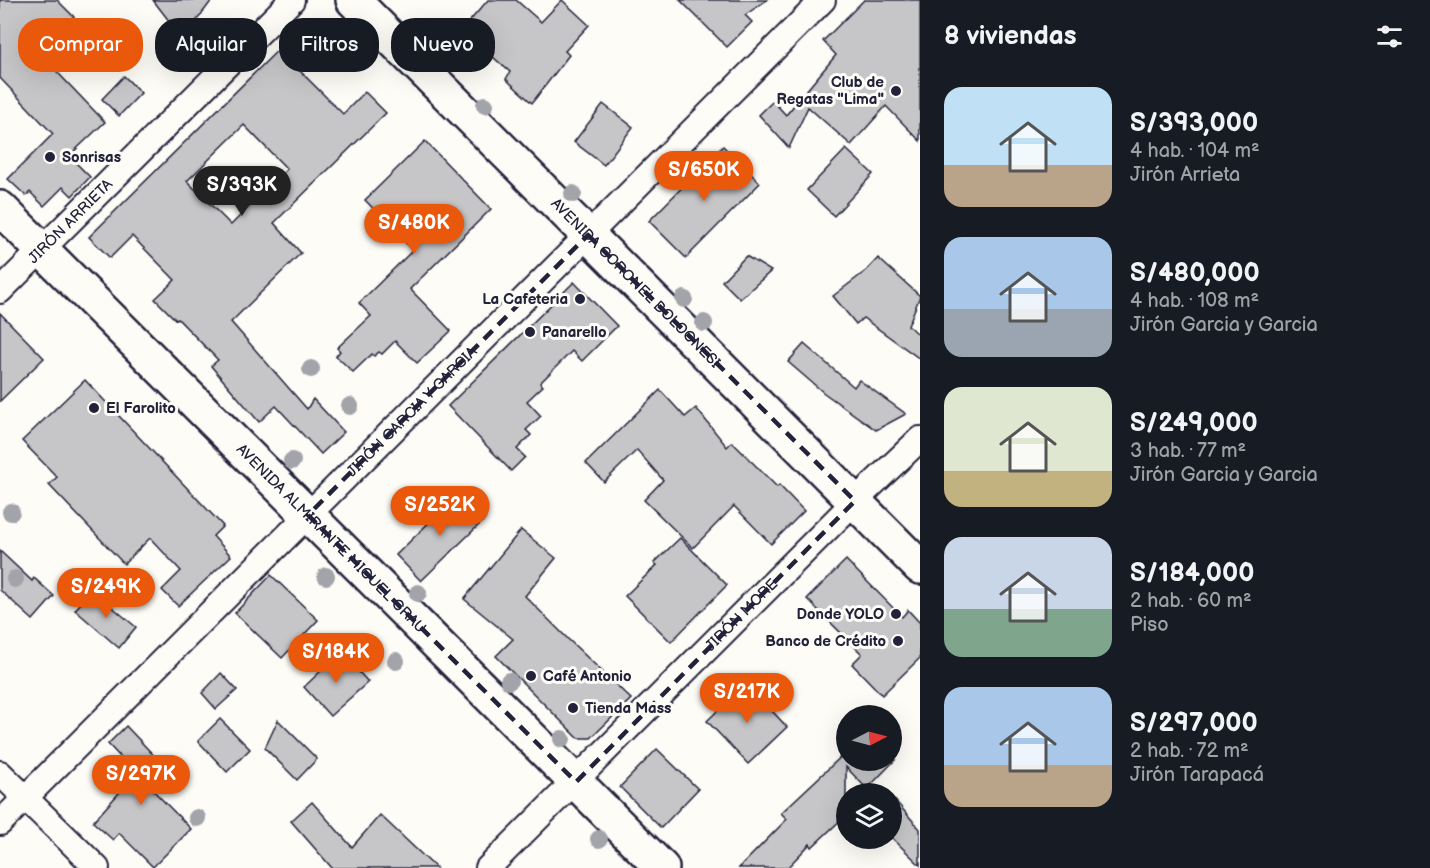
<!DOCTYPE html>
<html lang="es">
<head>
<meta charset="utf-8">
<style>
	:root { --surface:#171b24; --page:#242831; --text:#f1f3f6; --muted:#9ea1a6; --accent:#ea580c }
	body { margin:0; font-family:"Balsamiq Sans",sans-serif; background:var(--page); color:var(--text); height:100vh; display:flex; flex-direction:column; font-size:22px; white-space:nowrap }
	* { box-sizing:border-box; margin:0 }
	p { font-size:20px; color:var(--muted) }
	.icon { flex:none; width:33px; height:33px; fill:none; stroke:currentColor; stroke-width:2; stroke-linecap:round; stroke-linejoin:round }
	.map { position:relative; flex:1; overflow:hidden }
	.panel { display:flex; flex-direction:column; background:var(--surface); width:510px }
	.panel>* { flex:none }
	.banner { position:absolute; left:18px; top:18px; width:570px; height:54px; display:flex; gap:12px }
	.needle { width:39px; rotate:84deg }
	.buttons { position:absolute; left:836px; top:705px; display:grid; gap:12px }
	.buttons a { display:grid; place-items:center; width:66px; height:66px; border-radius:50%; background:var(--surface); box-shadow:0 6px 24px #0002; font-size:30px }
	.price { position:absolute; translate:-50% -51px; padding:0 14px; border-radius:21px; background:var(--accent); color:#fff; font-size:20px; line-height:39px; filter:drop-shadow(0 2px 3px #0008) }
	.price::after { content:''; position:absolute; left:50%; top:36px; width:18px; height:14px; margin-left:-9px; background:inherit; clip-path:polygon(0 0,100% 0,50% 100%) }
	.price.on { background:#222; color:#fff }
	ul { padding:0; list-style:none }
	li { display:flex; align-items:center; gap:18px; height:150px; padding:0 24px }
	li span { display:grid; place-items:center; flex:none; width:168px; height:120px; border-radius:18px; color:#555 }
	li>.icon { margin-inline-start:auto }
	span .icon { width:72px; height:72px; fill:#fffc; stroke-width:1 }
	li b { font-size:26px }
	h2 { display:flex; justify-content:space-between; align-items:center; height:72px; padding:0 24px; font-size:26px }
	.chip { padding:0 21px; border-radius:24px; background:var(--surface); box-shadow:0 6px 24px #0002; font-size:21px; line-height:54px }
	.chip.on { background:var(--accent); color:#fff }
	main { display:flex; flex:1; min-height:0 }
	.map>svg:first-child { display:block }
</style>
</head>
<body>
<main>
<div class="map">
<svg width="920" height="868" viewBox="0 0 920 868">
	<rect width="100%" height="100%" fill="#fdfcf7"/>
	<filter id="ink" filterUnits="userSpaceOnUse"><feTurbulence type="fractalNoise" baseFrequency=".0167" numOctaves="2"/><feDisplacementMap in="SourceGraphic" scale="12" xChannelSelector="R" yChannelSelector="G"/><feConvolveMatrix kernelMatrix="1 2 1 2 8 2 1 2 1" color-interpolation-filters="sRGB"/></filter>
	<g filter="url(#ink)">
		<!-- building -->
		<g fill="#c6c6c8" stroke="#22223b" stroke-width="1.5" fill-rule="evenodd">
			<path d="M0 0H57L74 17 39 53 105 122 69 156 90 177 72 196 63 187 44 206 30 192 26 196 8 179 53 134 0 78Z"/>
			<path d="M153 0H212L183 39Z"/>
			<path d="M488 0H516L541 22 562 0 589 25 565 51 569 55 532 103 506 79 510 72 462 30Z"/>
			<path d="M680 0H767L745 15 752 22 727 47Z"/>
			<path d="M864 0H920V141L886 106 851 145 808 107 789 148 759 115 773 101 786 115 836 55 823 41Z"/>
			<path d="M299 29 320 50 299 70 343 114 365 92 386 113 274 223 301 253 231 322 307 409 313 399 344 432 321 454 276 406 259 422 211 366 218 360 178 319 176 320 155 299 175 280 132 236 110 258 89 237ZM244 125 287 169 231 225 187 181Z"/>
			<path d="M124 76 141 93 119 116 102 99Z"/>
			<path d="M603 104 633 127 604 165 574 142Z"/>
			<path d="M425 141 491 209 410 289 451 331 417 363 395 341 382 354 379 352 374 356 372 354 353 372 336 356 340 351 337 348 371 316 359 303 413 250 365 200Z"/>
			<path d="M723 146 760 183 686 258 649 221Z"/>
			<path d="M846 149 873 174 834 216 807 190Z"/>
			<path d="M746 256 771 271 740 299 722 281Z"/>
			<path d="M878 258 920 296 908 326 920 335V359L863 318 856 324 833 296 867 270Z"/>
			<path d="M574 282 617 326 582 361 572 351 540 383 543 386 527 401 541 416 526 430 531 435 517 449 525 457 511 471 448 406Z"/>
			<path d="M0 313 44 358 0 401Z"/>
			<path d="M804 344 854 387 859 380 906 414 876 430 824 393 788 362Z"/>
			<path d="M85 380 223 526 213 536 231 556 178 606 162 590 181 571 150 538 124 564 49 485 57 477 22 441Z"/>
			<path d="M660 390 685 417 696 408 727 447 732 442 777 487 779 485 804 511 771 544 734 506 693 548 644 500 663 480 637 450 604 482 586 463Z"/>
			<path d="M459 493 485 519 421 581 396 555Z"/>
			<path d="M521 530 556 558 525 596 569 640 631 699 591 738H578L496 656 513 639 464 599Z"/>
			<path d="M680 538 727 585 671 642 625 596 657 565 654 563Z"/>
			<path d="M0 551 32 581 34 578 54 596 33 620 0 590Z"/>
			<path d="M846 560 902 617 908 610 920 623V658L882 695 852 664 862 654 807 599Z"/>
			<path d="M271 575 318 620 282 658 235 613Z"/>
			<path d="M92 590 136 627 119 648 75 610Z"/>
			<path d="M341 652 368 682 330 716 304 687Z"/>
			<path d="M221 673 237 690 216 709 202 693Z"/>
			<path d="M746 683 787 727 748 764 707 721Z"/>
			<path d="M220 719 250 749 227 772 198 741Z"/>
			<path d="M278 720 317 759 297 780 265 748Z"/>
			<path d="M126 726 161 763 143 780 191 829 153 867 119 833 113 840 93 822 136 774 108 744Z"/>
			<path d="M657 749 698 789 661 828 620 787Z"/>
			<path d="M846 752V760H895L867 789 846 767V815L812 847 810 844 787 868H739L787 819 781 813Z"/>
			<path d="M891 796 920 829V865L891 837Z"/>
			<path d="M312 802 352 847 380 815 436 868H332L291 821Z"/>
		</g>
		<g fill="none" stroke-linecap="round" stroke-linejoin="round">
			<defs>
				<g id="minor">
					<path id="s1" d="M0 291 292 0"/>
					<path d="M0 773 97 868"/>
					<path id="s2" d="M0 823 823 0"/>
					<path id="s3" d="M488 868 855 501 920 439"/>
				</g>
				<g id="secondary">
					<path id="s4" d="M353 0 920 567"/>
					<path id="s5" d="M0 208 662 868"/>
				</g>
			</defs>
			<!-- minor casing -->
			<use href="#minor" stroke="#22223b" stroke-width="28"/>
			<!-- secondary casing -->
			<use href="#secondary" stroke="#22223b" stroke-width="38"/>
			<!-- minor -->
			<use href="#minor" stroke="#fdfcf7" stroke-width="24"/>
			<!-- secondary -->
			<use href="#secondary" stroke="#fdfcf7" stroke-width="33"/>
		</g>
		<!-- trees -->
		<g fill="#a3a3aa">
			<circle cx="485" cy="105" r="9"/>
			<circle cx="573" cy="194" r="9"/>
			<circle cx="684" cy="299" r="9"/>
			<circle cx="704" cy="323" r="9"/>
			<circle cx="311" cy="369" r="9"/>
			<circle cx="350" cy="406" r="9"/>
			<circle cx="292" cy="461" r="9"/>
			<circle cx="11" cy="512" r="9"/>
			<circle cx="326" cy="576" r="9"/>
			<circle cx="15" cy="579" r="9"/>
			<circle cx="418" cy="593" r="9"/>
			<circle cx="396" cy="661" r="9"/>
			<circle cx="509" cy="681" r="9"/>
			<circle cx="562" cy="739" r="9"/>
			<circle cx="197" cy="818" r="9"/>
			<circle cx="599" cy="839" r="9"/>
		</g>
	</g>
	<!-- marked area -->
	<path fill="none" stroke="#22223b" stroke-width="4.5" stroke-dasharray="12 8" stroke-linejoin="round" d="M588 235 855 501 576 782 308 515Z"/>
	<!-- markers -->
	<g fill="#22223b" stroke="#fdfcf7" stroke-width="2">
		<circle cx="896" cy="91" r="6"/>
		<circle cx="50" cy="157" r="6"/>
		<circle cx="580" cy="299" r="6"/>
		<circle cx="530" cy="332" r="6"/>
		<circle cx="94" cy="408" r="6"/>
		<circle cx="896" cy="614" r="6"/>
		<circle cx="898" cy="641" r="6"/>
		<circle cx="531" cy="676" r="6"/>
		<circle cx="573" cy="708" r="6"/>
	</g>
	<g text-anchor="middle" stroke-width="6" stroke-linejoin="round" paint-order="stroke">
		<!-- poi labels -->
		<g font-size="15" font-weight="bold" fill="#22223b" stroke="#fdfcf7" text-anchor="start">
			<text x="884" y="87" text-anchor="end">Club de<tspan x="884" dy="17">Regatas "Lima"</tspan></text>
			<text x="62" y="162">Sonrisas</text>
			<text x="568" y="304" text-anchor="end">La Cafeteria</text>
			<text x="542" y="337">Panarello</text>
			<text x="106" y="413">El Farolito</text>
			<text x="884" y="619" text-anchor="end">Donde YOLO</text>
			<text x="886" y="646" text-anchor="end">Banco de Crédito</text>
			<text x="543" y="681">Café Antonio</text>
			<text x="585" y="713">Tienda Mass</text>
		</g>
		<!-- street labels -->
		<g font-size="15" fill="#22223b" stroke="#fdfcf7">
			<text dy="5" stroke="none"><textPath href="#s1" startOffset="99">JIRÓN ARRIETA</textPath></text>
			<text dy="5" stroke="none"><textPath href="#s4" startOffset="400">AVENIDA CORONEL BOLOGNESI</textPath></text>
			<text dy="5" stroke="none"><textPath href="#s2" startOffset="582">JIRÓN GARCIA Y GARCIA</textPath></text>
			<text dy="5" stroke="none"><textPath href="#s5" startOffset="468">AVENIDA ALMIRANTE MIGUEL GRAU</textPath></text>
			<text dy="5" stroke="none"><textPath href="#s3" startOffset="358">JIRÓN MORE</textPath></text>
		</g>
	</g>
</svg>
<div class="buttons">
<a><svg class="needle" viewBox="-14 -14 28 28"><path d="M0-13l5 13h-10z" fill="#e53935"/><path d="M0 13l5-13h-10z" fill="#9ea1a6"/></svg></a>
<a><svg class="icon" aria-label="layers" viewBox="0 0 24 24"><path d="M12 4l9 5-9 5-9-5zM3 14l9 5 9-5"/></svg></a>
</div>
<b class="price" style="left:704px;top:202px">S/650K</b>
<b class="price on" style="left:242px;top:217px">S/393K</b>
<b class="price" style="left:414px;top:255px">S/480K</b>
<b class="price" style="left:440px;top:537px">S/252K</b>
<b class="price" style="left:106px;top:619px">S/249K</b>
<b class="price" style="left:336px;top:684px">S/184K</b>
<b class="price" style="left:747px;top:724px">S/217K</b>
<b class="price" style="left:141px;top:806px">S/297K</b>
<div class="banner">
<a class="chip on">Comprar</a>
<a class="chip">Alquilar</a>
<a class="chip">Filtros</a>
<a class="chip">Nuevo</a>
</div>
</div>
<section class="panel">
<h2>8 viviendas<svg class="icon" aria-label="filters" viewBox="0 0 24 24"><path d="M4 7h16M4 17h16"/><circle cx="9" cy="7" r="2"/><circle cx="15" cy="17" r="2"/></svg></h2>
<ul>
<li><span style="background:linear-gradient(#bfe0f5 65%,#b9a48a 0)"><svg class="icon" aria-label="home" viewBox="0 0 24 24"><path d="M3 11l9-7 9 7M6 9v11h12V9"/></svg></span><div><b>S/393,000</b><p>4 hab. · 104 m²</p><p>Jirón Arrieta</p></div></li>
<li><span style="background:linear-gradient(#a9c7e8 60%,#9aa5b1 0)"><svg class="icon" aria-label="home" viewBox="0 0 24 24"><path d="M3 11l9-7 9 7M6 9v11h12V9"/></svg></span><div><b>S/480,000</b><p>4 hab. · 108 m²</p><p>Jirón Garcia y Garcia</p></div></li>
<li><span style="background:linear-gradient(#dfe7d0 70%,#c2b280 0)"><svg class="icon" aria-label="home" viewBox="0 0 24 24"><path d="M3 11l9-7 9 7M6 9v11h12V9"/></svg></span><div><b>S/249,000</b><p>3 hab. · 77 m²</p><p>Jirón Garcia y Garcia</p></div></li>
<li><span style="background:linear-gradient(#c9d6e8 60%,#7fa58c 0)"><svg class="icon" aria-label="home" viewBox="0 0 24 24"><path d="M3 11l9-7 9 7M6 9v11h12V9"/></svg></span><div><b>S/184,000</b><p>2 hab. · 60 m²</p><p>Piso</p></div></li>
<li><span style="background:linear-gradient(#a9c7e8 65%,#b9a48a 0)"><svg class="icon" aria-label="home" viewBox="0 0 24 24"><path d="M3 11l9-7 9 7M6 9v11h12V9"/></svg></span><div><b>S/297,000</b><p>2 hab. · 72 m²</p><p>Jirón Tarapacá</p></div></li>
</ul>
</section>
</main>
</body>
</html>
